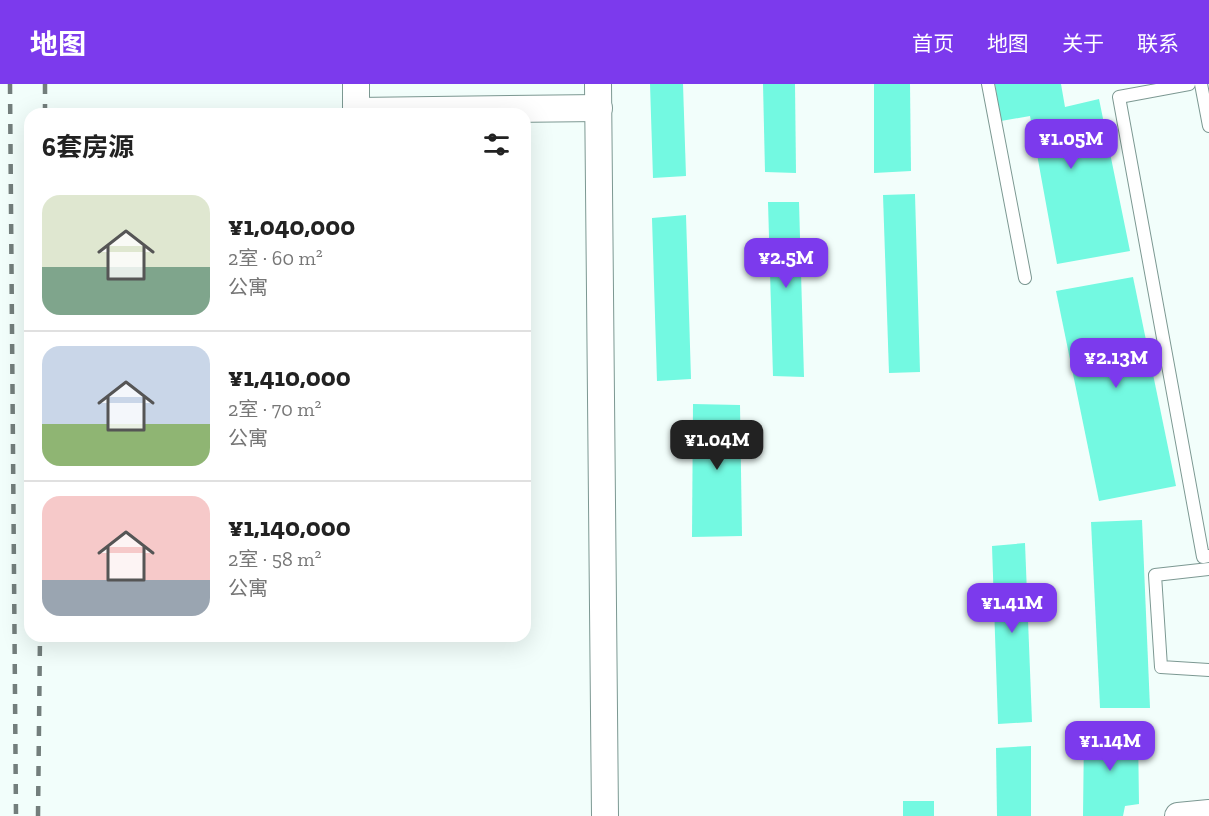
<!DOCTYPE html>
<html lang="zh">
<head>
<meta charset="utf-8">
<style>
	:root { --surface:#fff; --page:#f2f2f2; --text:#222; --muted:#767676; --line:#e0e0e0; --accent:#7c3aed }
	body { margin:0; font-family:"Zilla Slab","Noto Sans SC",serif; background:var(--page); color:var(--text); height:100vh; display:flex; flex-direction:column; font-size:22px; white-space:nowrap }
	* { box-sizing:border-box; margin:0 }
	p { font-size:20px; color:var(--muted) }
	.icon { flex:none; width:33px; height:33px; fill:none; stroke:currentColor; stroke-width:2; stroke-linecap:round; stroke-linejoin:round }
	.map { position:relative; flex:1; overflow:hidden }
	.side { position:absolute; left:24px; top:24px; width:507px; height:534px; display:flex; flex-direction:column; background:var(--surface); border-radius:18px; box-shadow:0 6px 24px #0002 }
	.side>* { flex:none }
	.price { position:absolute; translate:-50% -51px; padding:0 14px; border-radius:12px; background:var(--accent); color:#fff; font-size:20px; line-height:39px; filter:drop-shadow(0 2px 3px #0008) }
	.price::after { content:''; position:absolute; left:50%; top:36px; width:18px; height:14px; margin-left:-9px; background:inherit; clip-path:polygon(0 0,100% 0,50% 100%) }
	.price.selected { background:#222; color:#fff }
	ul { padding:0; list-style:none }
	li { display:flex; align-items:center; gap:18px; height:150px; padding:0 18px }
	li+li { border-top:2px solid var(--line) }
	li span { display:grid; place-items:center; flex:none; width:168px; height:120px; border-radius:18px; color:#555 }
	li>.icon { margin-inline-start:auto }
	span .icon { width:72px; height:72px; fill:#fffc; stroke-width:1 }
	li b { font-size:26px }
	h2 { display:flex; justify-content:space-between; align-items:center; height:72px; padding:0 18px; font-size:26px }
	header { display:flex; align-items:center; gap:36px; box-sizing:border-box; height:84px; padding:0 30px; background:var(--accent); color:#fff }
	header strong { font-size:28px }
	nav { display:flex; gap:33px; margin-inline-start:auto; font-size:21px }
	.map>svg:first-child { display:block }
</style>
</head>
<body>
<header>
<strong>地图</strong>
<nav><a>首页</a><a>地图</a><a>关于</a><a>联系</a></nav>
</header>
<div class="map">
<svg width="1209" height="732" viewBox="0 0 1209 732">
	<rect width="100%" height="100%" fill="#f2fefb"/>
	<!-- building -->
	<g fill="#73f9e1">
		<path d="M650 0H683L686 92 653 94Z"/>
		<path d="M763 0H795L796 89 765 88Z"/>
		<path d="M874 0H910L911 87 874 89Z"/>
		<path d="M995 0H1061L1065 23 1099 15 1130 167 1057 180 1030 32 1001 37Z"/>
		<path d="M915 110 920 288 889 289 883 111Z"/>
		<path d="M768 118H799L804 293 773 292Z"/>
		<path d="M686 131 691 295 657 297 652 134Z"/>
		<path d="M1133 193 1176 402 1099 417 1056 207Z"/>
		<path d="M693 320 740 321 742 452 692 453Z"/>
		<path d="M1142 436 1150 624H1100L1091 438Z"/>
		<path d="M1025 459 1032 638 998 640 992 462Z"/>
		<path d="M1101 645 1138 646 1139 720 1125 722 1123 732H1083L1084 648Z"/>
		<path d="M1031 662V732H997L996 664Z"/>
		<rect x="903" y="717" width="31" height="15"/>
	</g>
	<g fill="none" stroke-linecap="round" stroke-linejoin="round">
		<defs>
			<g id="service">
				<path d="M988 0 1025 194"/>
				<path d="M1189 0 1119 13 1203 473 1209 472"/>
				<path d="M1201 0 1209 42"/>
				<path d="M1209 485 1155 491 1161 583 1209 586"/>
			</g>
			<g id="minor">
				<path d="M356 0V30"/>
				<path d="M598 0 605 732"/>
				<path d="M356 27 599 24"/>
				<path d="M1178 732 1209 729"/>
			</g>
		</defs>
		<!-- service casing -->
		<use href="#service" stroke="#7c9892" stroke-width="14"/>
		<!-- minor casing -->
		<use href="#minor" stroke="#7c9892" stroke-width="28"/>
		<!-- service -->
		<use href="#service" stroke="#fff" stroke-width="12"/>
		<!-- minor -->
		<use href="#minor" stroke="#fff" stroke-width="26"/>
		<!-- rail -->
		<g stroke="#737e7c" stroke-width="4.5" stroke-dasharray="10 10" stroke-linecap="butt">
			<path d="M10 0 16 732"/>
			<path d="M45 0V30"/>
			<path d="M38 732 40 552"/>
		</g>
	</g>
</svg>
<b class="price" style="left:1071px;top:86px">¥1.05M</b>
<b class="price" style="left:786px;top:205px">¥2.5M</b>
<b class="price" style="left:1116px;top:305px">¥2.13M</b>
<b class="price selected" style="left:717px;top:387px">¥1.04M</b>
<b class="price" style="left:1012px;top:550px">¥1.41M</b>
<b class="price" style="left:1110px;top:688px">¥1.14M</b>
<section class="side">
<h2>6套房源<svg class="icon" aria-label="filters" viewBox="0 0 24 24"><path d="M4 7h16M4 17h16"/><circle cx="9" cy="7" r="2"/><circle cx="15" cy="17" r="2"/></svg></h2>
<ul>
<li><span style="background:linear-gradient(#dfe7d0 60%,#7fa58c 0)"><svg class="icon" aria-label="home" viewBox="0 0 24 24"><path d="M3 11l9-7 9 7M6 9v11h12V9"/></svg></span><div><b>¥1,040,000</b><p>2室 · 60 m²</p><p>公寓</p></div></li>
<li><span style="background:linear-gradient(#c9d6e8 65%,#8fb573 0)"><svg class="icon" aria-label="home" viewBox="0 0 24 24"><path d="M3 11l9-7 9 7M6 9v11h12V9"/></svg></span><div><b>¥1,410,000</b><p>2室 · 70 m²</p><p>公寓</p></div></li>
<li><span style="background:linear-gradient(#f6c9c9 70%,#9aa5b1 0)"><svg class="icon" aria-label="home" viewBox="0 0 24 24"><path d="M3 11l9-7 9 7M6 9v11h12V9"/></svg></span><div><b>¥1,140,000</b><p>2室 · 58 m²</p><p>公寓</p></div></li>
</ul>
</section>
</div>
</body>
</html>
